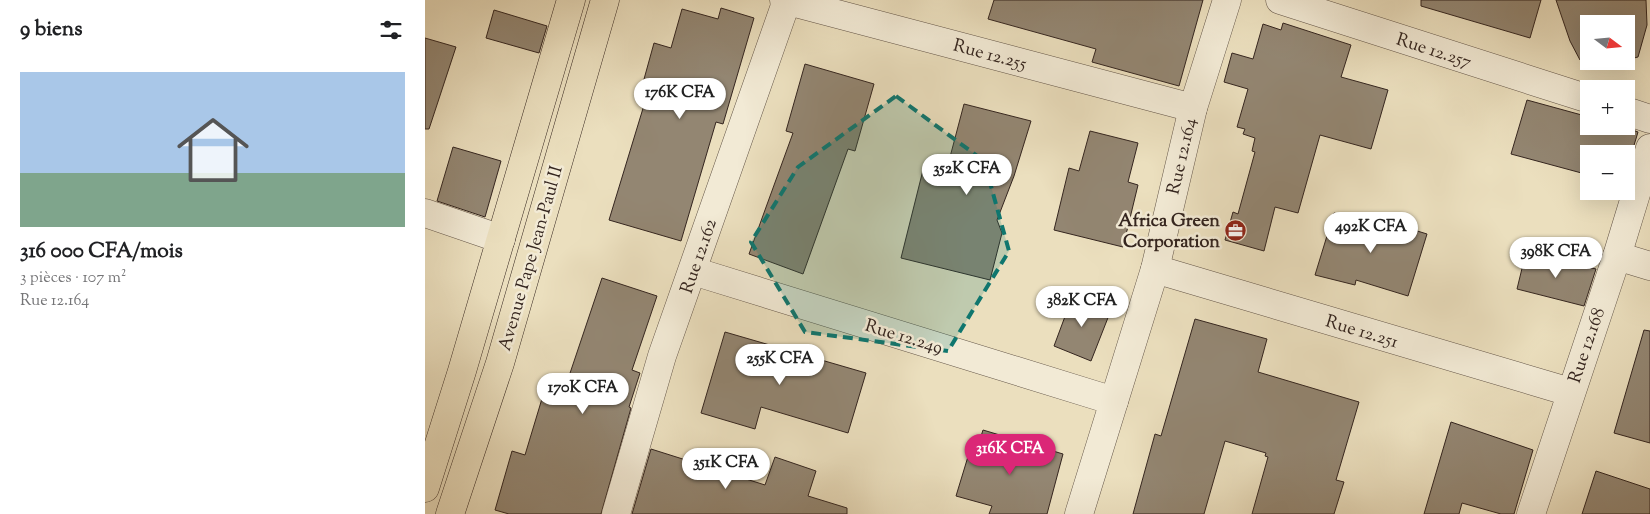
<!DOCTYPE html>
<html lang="fr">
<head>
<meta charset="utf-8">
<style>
	:root { --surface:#fff; --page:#f2f2f2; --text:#202124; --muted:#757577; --line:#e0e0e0; --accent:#db2777 }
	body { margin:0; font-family:"Sorts Mill Goudy",serif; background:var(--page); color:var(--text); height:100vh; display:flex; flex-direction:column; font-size:19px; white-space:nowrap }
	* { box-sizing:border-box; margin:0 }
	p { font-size:16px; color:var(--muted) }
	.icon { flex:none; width:28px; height:28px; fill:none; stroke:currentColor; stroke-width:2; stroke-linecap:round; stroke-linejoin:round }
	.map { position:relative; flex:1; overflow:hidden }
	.panel { display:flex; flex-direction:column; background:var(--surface); width:425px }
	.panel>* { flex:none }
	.needle { width:32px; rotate:106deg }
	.controls { position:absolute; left:1155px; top:15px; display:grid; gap:10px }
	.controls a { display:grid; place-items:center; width:55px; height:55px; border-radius:0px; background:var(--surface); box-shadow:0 5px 20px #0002; font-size:25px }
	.price { position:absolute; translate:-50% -42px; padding:0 11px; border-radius:18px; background:#fff; color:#222; font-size:16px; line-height:32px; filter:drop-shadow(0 1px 2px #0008) }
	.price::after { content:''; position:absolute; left:50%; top:30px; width:15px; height:11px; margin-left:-8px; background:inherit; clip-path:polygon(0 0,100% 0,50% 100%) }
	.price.current { background:var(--accent); color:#fff }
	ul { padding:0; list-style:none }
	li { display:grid; align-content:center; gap:10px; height:265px; padding:0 20px }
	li+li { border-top:1px solid var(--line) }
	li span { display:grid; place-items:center; height:155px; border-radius:0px; color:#555 }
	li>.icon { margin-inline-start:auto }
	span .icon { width:90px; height:90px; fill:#fffc; stroke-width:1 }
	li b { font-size:21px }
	h2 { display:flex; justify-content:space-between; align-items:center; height:60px; padding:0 20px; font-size:21px }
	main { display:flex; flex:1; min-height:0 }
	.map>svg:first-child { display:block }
</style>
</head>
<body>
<main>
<section class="panel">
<h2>9 biens<svg class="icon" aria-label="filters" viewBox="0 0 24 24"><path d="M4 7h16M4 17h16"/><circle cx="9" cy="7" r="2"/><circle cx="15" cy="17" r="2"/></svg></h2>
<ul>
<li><span style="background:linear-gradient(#a9c7e8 65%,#7fa58c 0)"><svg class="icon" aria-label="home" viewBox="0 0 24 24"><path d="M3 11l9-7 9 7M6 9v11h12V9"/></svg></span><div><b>316 000 CFA/mois</b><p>3 pièces · 107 m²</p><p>Rue 12.164</p></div></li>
</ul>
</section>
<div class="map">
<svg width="1225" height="514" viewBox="0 0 1225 514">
	<rect width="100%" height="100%" fill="#ebdfbe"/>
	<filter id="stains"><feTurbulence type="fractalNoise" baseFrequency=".004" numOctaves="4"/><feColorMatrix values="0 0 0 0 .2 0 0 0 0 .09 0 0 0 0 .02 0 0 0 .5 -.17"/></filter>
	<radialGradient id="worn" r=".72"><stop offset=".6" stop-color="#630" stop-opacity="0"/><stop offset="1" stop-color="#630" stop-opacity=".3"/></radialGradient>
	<!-- building -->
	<g fill="#938672" stroke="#34251f">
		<path d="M569 0H778L754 86 667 62 671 49 563 19Z"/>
		<path d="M996 0H1116L1105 38 996 6Z"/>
		<path d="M1131 0H1221L1222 25 1213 57 1201 60V24H1164V61H1198L1173 67 1155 60 1145 41Z"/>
		<path d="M296 8 329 18 298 124 291 122 256 241 184 220 223 92 216 90 229 43 246 48 257 9 293 19Z"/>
		<path d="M69 10 122 26 114 53 61 38Z"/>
		<path d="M858 23 926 45 916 77 963 90 946 149 895 135 873 213 850 207 839 251 800 240 808 212 813 214 830 152 827 151 830 138 818 134 820 129 812 127 823 89 799 82 807 53 828 59 838 24 856 30Z"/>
		<path d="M0 38 31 47 4 129H0Z"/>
		<path d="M380 64 449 84 430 151 423 149 378 274 324 254 368 133 361 131Z"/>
		<path d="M1102 100 1164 117V126H1197L1213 132 1201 172V154H1164V175L1086 154Z"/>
		<path d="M539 104 606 121 589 176 572 220 577 233 565 280 476 258 498 170 520 176Z"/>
		<path d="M665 131 713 143 703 182 713 185 698 247 629 230 644 168 654 171Z"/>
		<path d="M28 147 76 161 60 217 12 201Z"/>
		<path d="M909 213 958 228 960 221 1002 234 983 296 931 280 930 285 890 275Z"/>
		<path d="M1101 252 1171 269 1159 306 1092 289Z"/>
		<path d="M177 278 232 296 207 370 215 373 204 407 206 408 176 514H84L70 510 87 451 100 455 119 392 137 397Z"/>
		<path d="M648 295 686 310 666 361 629 346Z"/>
		<path d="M770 319 842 339 833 372 934 402 911 480 919 482 909 514H827L843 457 840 456 841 453 800 441 779 514H708L730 434 736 436Z"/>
		<path d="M1219 330 1225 331V443L1189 433Z"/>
		<path d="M300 332 441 373 423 433 336 407 330 429 276 413Z"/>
		<path d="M1026 422 1108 450 1089 514H1076L1037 503 1034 514H999Z"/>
		<path d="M558 430 638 454 622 514H564L567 506 531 496 545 450 551 452Z"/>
		<path d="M226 449 340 485 350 457 391 471 383 496 422 508V514H207Z"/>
		<path d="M1171 471 1225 489V514H1157Z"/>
	</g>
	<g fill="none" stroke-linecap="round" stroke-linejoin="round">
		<defs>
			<g id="street">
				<path d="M359 0 768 108"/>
				<path d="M855 0 1164 99"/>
				<path d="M1201 111 1225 119"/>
				<path d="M0 213 76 239"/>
				<path d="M1192 256 1225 266"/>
				<path d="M730 269 1145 392"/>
				<path d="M268 271 689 401"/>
				<path d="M191 514 237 356 362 0"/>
				<path d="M654 514 730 269 768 108 802 0"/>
				<path d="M1106 514 1192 256 1225 148"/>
			</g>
			<g id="primary">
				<path d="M0 488 37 371 146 0"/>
				<path d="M25 514 75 363 180 0"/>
			</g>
		</defs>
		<!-- street casing -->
		<use href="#street" stroke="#625447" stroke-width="29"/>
		<!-- primary casing -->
		<use href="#primary" stroke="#34251f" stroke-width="29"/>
		<!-- street -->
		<use href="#street" stroke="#f2ead5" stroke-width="28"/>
		<!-- primary -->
		<use href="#primary" stroke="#ebdfbe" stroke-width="28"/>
	</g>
	<!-- marked area -->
	<path fill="#0f766e" fill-opacity="0.2" stroke="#0f766e" stroke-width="4" stroke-dasharray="10 6" stroke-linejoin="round" d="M471 96 559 161 584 251 523 351 380 332 326 242 373 167Z"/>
	<!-- icons -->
	<defs>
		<symbol id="office-disc" viewBox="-11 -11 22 22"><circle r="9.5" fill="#8f2418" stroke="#f2ead5"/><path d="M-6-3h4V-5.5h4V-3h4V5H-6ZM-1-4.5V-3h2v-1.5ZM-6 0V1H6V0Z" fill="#fff"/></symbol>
	</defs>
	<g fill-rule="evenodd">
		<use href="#office-disc" x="798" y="218" width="25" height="25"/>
	</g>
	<g text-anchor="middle" stroke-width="5" stroke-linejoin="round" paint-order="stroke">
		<!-- street labels -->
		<g font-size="18" fill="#34251f" stroke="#f2ead5">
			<text transform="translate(1009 50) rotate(18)" y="6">Rue 12.257</text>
			<text transform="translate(565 54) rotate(15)" y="6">Rue 12.255</text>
			<text transform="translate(756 156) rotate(-77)" y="6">Rue 12.164</text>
			<text transform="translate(273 256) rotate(-71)" y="6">Rue 12.162</text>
			<text transform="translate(105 258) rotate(-74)" y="6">Avenue Pape Jean-Paul II</text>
			<text transform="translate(937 331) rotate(17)" y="6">Rue 12.251</text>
			<text transform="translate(479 336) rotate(17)" y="6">Rue 12.249</text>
			<text transform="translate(1161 345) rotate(-71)" y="6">Rue 12.168</text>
		</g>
		<!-- poi labels -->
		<g font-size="18" font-weight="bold" fill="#34251f" stroke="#f2ead5" text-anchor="end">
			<text x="795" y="226">Africa Green<tspan x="795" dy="21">Corporation</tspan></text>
		</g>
	</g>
	<rect width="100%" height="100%" filter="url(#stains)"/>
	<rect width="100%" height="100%" fill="url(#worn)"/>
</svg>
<div class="controls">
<a><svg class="needle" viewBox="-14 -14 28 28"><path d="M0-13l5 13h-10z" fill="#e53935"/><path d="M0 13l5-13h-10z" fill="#757577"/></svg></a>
<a>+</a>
<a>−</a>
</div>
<b class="price" style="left:255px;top:120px">176K CFA</b>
<b class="price" style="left:542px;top:196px">352K CFA</b>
<b class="price" style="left:946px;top:254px">492K CFA</b>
<b class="price" style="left:1131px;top:279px">398K CFA</b>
<b class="price" style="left:657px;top:328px">382K CFA</b>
<b class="price" style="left:355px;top:386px">255K CFA</b>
<b class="price" style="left:158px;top:415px">170K CFA</b>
<b class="price current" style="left:585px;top:476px">316K CFA</b>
<b class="price" style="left:301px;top:490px">351K CFA</b>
</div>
</main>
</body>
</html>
